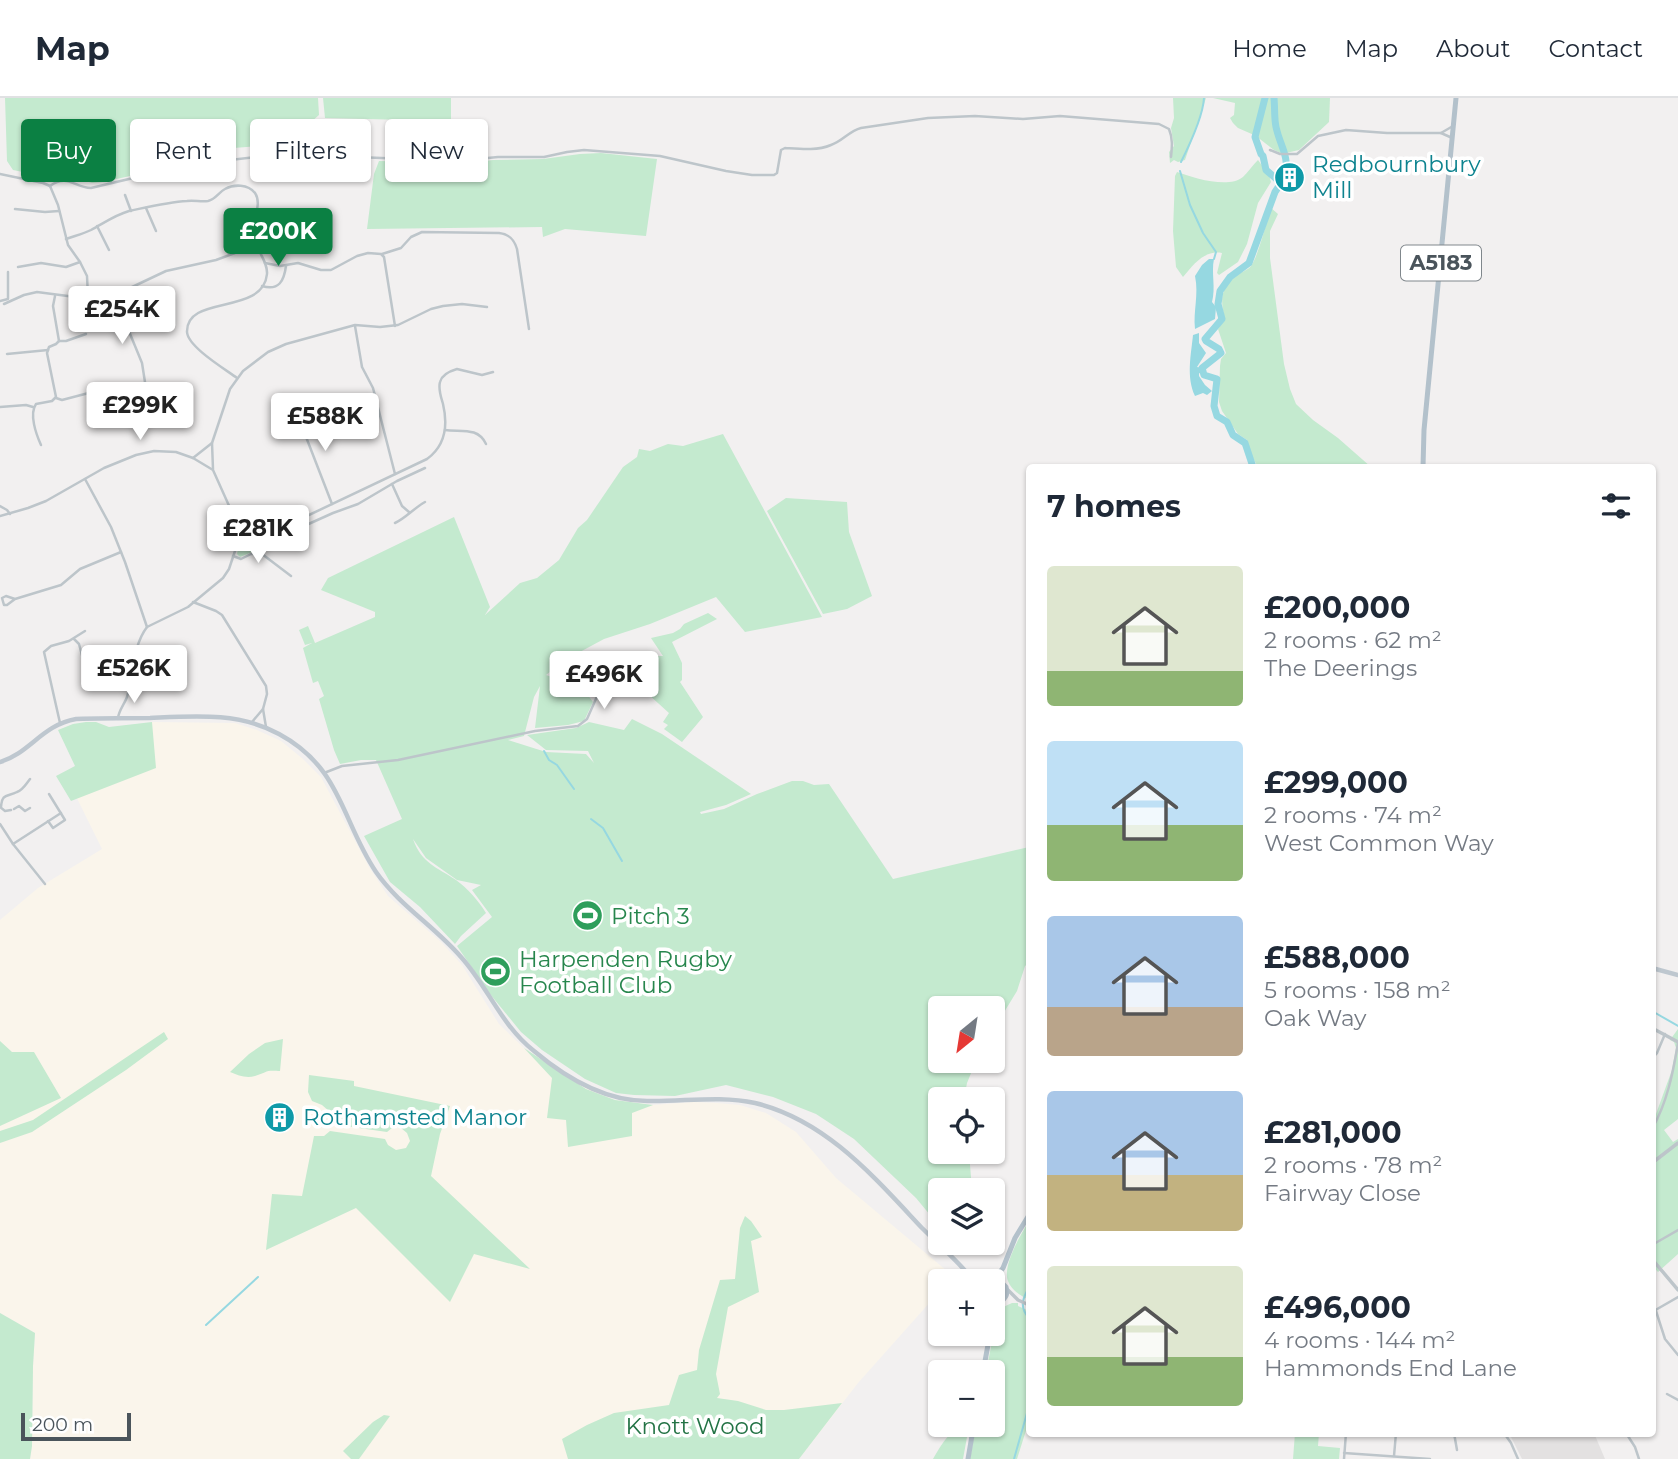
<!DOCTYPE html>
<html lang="en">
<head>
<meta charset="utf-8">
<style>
	:root { --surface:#fff; --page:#f2f2f3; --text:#1f2937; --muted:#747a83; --line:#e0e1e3; --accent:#0b8043 }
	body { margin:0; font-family:Montserrat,sans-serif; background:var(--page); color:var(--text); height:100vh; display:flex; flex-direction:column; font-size:26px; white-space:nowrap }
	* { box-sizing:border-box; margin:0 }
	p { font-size:23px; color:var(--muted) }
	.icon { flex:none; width:38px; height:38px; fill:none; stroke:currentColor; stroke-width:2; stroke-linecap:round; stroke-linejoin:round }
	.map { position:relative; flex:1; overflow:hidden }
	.sheet { position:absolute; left:1026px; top:366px; width:630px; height:973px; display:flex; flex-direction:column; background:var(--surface); border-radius:7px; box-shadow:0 2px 5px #0004 }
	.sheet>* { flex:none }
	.guide { position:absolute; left:21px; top:21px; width:665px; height:63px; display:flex; gap:14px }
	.needle { width:46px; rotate:210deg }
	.buttons { position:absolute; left:928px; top:898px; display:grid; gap:14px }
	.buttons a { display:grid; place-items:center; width:77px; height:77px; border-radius:7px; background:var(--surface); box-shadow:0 2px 5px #0004; font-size:35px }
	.scale { position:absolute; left:21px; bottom:18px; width:110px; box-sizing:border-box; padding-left:7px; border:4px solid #4a545b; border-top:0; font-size:19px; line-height:24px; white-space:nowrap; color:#4a545b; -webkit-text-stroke:5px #fff; paint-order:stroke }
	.price { position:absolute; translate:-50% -60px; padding:0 16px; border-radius:7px; background:#fff; color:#222; font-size:23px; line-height:46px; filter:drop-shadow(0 2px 4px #0008) }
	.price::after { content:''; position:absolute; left:50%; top:42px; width:21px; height:16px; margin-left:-10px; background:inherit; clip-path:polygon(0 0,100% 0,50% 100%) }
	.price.selected { background:var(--accent); color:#fff }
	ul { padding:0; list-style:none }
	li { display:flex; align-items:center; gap:21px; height:175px; padding:0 21px }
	li span { display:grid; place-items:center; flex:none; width:196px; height:140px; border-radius:7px; color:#555 }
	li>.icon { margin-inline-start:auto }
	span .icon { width:84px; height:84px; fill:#fffc; stroke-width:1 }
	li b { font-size:30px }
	h2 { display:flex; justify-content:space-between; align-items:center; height:84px; padding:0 21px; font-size:30px }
	.pill { padding:0 24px; border-radius:7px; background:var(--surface); box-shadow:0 2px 5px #0004; font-size:24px; line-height:63px }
	.pill.selected { background:var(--accent); color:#fff }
	header { display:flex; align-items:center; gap:42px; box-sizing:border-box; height:98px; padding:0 35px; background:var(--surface); border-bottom:2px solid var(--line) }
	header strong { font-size:33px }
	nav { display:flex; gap:38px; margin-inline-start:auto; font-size:24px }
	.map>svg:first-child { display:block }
</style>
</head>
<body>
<header>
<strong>Map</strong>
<nav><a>Home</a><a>Map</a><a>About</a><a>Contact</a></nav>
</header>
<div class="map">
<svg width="1678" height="1361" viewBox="0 0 1678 1361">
	<rect width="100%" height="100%" fill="#f2f0f0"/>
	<!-- commercial -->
	<path fill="#faf5eb" d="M152 624 235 625 257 632 281 643 303 661 321 679 369 769 388 798 441 844 462 867 499 926 524 950 586 990 615 1002 653 1007 693 1004 717 1005 740 1007 766 1015 796 1034 836 1080 953 1178 949 1183H940V1193L858 1285 799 1361H30L32 1348 33 1268 35 1235 0 1215V822L38 790 102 751 67 680Z"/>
	<!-- education -->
	<path fill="#e3e1e1" d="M1509 1335H1594L1605 1361H1522Z"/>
	<!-- green -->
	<g fill="#c4eacf">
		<path d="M5 0H318L319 17 302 32 299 45 221 51 203 42 164 48 166 70 103 84 92 85 73 79 59 78 47 79 13 72 7 63Z"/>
		<path d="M323 0H451V23L325 20Z"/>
		<path d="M1173 0H1206L1185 62 1178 64 1174 62 1170 65 1169 54 1174 48 1171 30 1174 20Z"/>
		<path d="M1213 0H1263L1259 25 1254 37 1238 30 1233 25 1230 20 1234 17 1235 5Z"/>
		<path d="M1266 0H1273L1275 34 1283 56 1274 52 1256 38Z"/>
		<path d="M1277 0H1330L1329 24 1299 52 1286 55 1278 29Z"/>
		<path d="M601 55 657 61 646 138 565 131 543 139 542 129 367 131 374 76 379 63 468 65 493 62 543 61 580 56Z"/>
		<path d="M1258 62 1269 77 1271 84 1258 105 1247 146 1238 164 1219 177 1217 175 1222 155C1204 152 1194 166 1183 179L1176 169 1173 133 1175 78 1177 74C1194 80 1228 91 1243 79 1248 74 1253 67 1258 62Z"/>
		<path d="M1271 110 1278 116 1270 133V160L1284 266 1290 291 1296 306 1313 322 1338 340 1371 369H1258L1250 355 1247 342 1238 336 1222 313 1219 304 1220 268 1221 261 1226 255 1218 231 1225 221C1220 202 1220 190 1237 177 1241 174 1248 172 1251 168 1258 159 1267 122 1271 110Z"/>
		<path d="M723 336 822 519 745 534 716 499 650 526 604 541 565 562 546 577 587 591V596L593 604 584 623 568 627 535 630 540 588 534 599 524 638 508 642 546 654 586 656 594 665 588 653 546 652 527 637 576 630 589 624 624 632 632 621 662 636 751 696 726 707 700 714 701 716 724 711 757 696 792 683H803L814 687 829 686 893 781 1029 749V865L1025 868 1017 893 992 934V910H940V962L976 963 967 985 964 1001H940V1054H969L972 1092H940V1129L916 1100 854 1041 816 1016 773 999 726 987 675 998 634 997 616 995 585 981 542 952 521 934 490 896 457 848 492 819 472 792 481 787 457 782 426 760 413 741C422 766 437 769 456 782 467 790 479 803 486 815L461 838 455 846 420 809 390 784 364 738 402 721 376 662H361L340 666 334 652 319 601 324 598 318 583 313 585 303 550 312 545 305 547 299 532 308 528 315 545 375 519V514L321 492 328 480 454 419 490 509 485 517 520 485 537 480 559 462 578 430 587 422 623 369 637 359 639 351 650 353 668 346 683 348Z"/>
		<path d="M786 400 847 404 849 434 872 498 847 511 823 516 767 413Z"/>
		<path d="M245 432H266C262 452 257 452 240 459L237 456 241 436Z"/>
		<path d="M708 515 717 521 672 544 682 565V582L680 584 703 619 682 644 664 631 668 627 663 624 669 615 648 596 651 589 647 584 657 576 655 558H663L651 540 673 535 680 531 684 526Z"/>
		<path d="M86 624H96L109 629 152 624 156 670 71 703 56 678 75 668 58 632 73 626Z"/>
		<path d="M1678 931V1021L1664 1032 1673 1044 1678 1041V1156L1658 1174 1652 1167V1027L1672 972 1676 950 1674 944 1670 942Z"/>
		<path d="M164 934 168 941 126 972 32 1034 0 1045V1033L33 1022Z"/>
		<path d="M283 941 280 973C264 972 268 974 255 978 246 981 238 977 230 974L249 956 265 945Z"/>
		<path d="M0 943 12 954H34L61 1000 0 1028Z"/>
		<path d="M524 950 586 991 615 1002 653 1007 632 1015V1038L568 1049 566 1022 547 1020 552 980Z"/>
		<path d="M309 977 354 983V988L450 1008 440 1036 431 1078 530 1171 474 1156 450 1204 356 1110 266 1152 272 1096 302 1098 314 1038H324L330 1033 385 1041 388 1047 396 1052 406 1050 410 1043 407 1035 401 1030H392L387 1034 331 1026 330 1014 322 1007 312 1003 308 994Z"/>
		<path d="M745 1118 751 1123 762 1139 751 1143 759 1194 728 1209 716 1276 720 1296 717 1300 738 1303 766 1312H784L842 1305 799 1361H568L562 1341 587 1327 614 1315 669 1307 679 1277 697 1272 699 1252 720 1182 735 1181 740 1130Z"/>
		<path d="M1029 1123V1202C1021 1198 1011 1192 1008 1183 1002 1168 1021 1136 1029 1123Z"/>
		<path d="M1012 1205H1018V1208L1029 1213V1323L1017 1361H970L976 1327 992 1326V1274H986L997 1218 1001 1210Z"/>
		<path d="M0 1215 35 1235 33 1268 32 1348 30 1361H0Z"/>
		<path d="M384 1317 390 1318 359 1361H351L343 1353 373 1324Z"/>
		<path d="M964 1328H969L963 1361H933C941 1348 948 1333 964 1328Z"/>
		<path d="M1295 1335H1319L1318 1348 1340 1350 1339 1361H1293Z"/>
	</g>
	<!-- water -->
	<g fill="#96d8e1">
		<path d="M1209 161H1214C1211 175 1216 189 1212 204L1216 209 1215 221 1195 231C1193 213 1199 197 1195 178L1202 167Z"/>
		<path d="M1199 235V245L1206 255 1197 269 1202 270 1204 277 1199 275V278L1205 287 1212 293 1207 297 1203 295 1195 298C1186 279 1191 257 1193 237Z"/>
	</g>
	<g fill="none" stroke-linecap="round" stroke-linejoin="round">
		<!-- stream -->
		<g stroke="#96d8e1" stroke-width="2">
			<path d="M1181 64C1189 48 1203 17 1204 0"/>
			<path d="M1180 73 1190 107 1203 135 1216 154 1214 161"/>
			<path d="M544 653 549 662 557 667 574 691"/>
			<path d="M591 721 603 730 622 763"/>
			<path d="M1652 913 1678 928"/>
			<path d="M1029 1190C1022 1200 1020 1211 1029 1220"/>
			<path d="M206 1227 258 1179"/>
			<path d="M1014 1361 1029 1308"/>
		</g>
		<!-- river -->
		<g stroke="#96d8e1" stroke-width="7">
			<path d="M1274 0C1275 9 1274 20 1276 29 1281 52 1293 61 1281 85"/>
			<path d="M1253 369 1245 345 1233 337 1227 324 1217 318 1214 308 1217 281 1204 277 1202 270 1221 255 1219 251 1206 243 1205 241 1222 221 1218 206 1220 193 1230 179 1249 165 1275 94 1281 85 1266 72 1263 58 1261 56 1255 39 1265 0"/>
		</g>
		<!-- minor -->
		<g stroke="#bdc5ca" stroke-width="2.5">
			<path d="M1441 35 1453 28"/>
			<path d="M1270 52 1280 56H1297L1318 38 1346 32 1387 35H1441L1450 39"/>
			<path d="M0 76 43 85 50 88"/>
			<path d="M50 88C68 75 74 90 91 90L167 72 230 62 281 56 457 63 498 59H544L567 54 584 52 660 58 726 73 752 77H774L777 75 781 52 785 50C800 51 817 53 831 47 843 43 849 33 861 30L928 20 975 18 1023 21 1060 18 1159 26 1169 31C1173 41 1172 49 1171 59"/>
			<path d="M50 88 58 107 68 147 80 164 87 178 88 199"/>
			<path d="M125 97 131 113"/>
			<path d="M146 110 156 133"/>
			<path d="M15 111 45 114 59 113"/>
			<path d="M97 128 109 152"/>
			<path d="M66 141C74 138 83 136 91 132 104 125 115 117 129 113 148 109 168 104 187 103 194 102 201 104 208 103 216 101 219 94 225 91 234 86 248 86 255 95 263 107 251 123 253 136 254 150 268 162 267 176 263 218 186 196 187 234 188 249 225 271 237 280"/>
			<path d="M382 156 401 150 411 139 422 134 499 135C509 136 514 141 517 151L529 231"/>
			<path d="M265 165 280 168 298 165 321 172H331L357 158 368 155 381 156 384 159 395 228"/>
			<path d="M18 169 41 165 66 169 80 164"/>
			<path d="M262 188C279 193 284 183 286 168"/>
			<path d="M117 195 126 226 142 265 147 297"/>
			<path d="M0 203 8 201V174"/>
			<path d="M4 206 24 197 37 194 83 200 103 199 130 190 166 173 216 162 254 148"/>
			<path d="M355 228 362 269 373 290 395 376"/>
			<path d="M59 243H66L86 236"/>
			<path d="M7 256 48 252"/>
			<path d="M56 300 62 302 100 292"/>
			<path d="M0 309 26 307 33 309"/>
			<path d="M296 313 332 406"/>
			<path d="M304 332 377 307"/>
			<path d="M445 332C462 334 478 329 486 346"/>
			<path d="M41 347C36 336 29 316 36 306L52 303 56 299 47 255 49 249 56 246 59 243 53 208 55 198"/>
			<path d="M193 360 212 345"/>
			<path d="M213 371 212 345 230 291 243 273 268 254 286 246 355 227 380 229 398 227 431 211 443 208 462 206 487 209"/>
			<path d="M85 381 111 429 125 464 147 529"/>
			<path d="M392 386 402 408 409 414"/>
			<path d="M0 408 7 412 10 416"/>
			<path d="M0 418 28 410 46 403 104 370 136 357 154 353 176 354 193 360 213 372 239 430 237 447 229 471 223 480 188 509 147 529C132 549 134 576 127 599 124 607 119 612 118 620"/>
			<path d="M395 425C406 420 414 410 425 404"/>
			<path d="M290 427 293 433 333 415 358 406 397 383 425 370"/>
			<path d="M239 430C256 430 273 432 290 426L427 361C446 347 448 327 443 306 441 299 438 291 440 284 442 276 450 273 457 271L482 277 493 274"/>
			<path d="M233 458 241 461 251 456H262L291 478"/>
			<path d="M15 501 6 498 2 500 4 507H7L15 501 61 487 80 471 121 454"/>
			<path d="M193 504 216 513 222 517 266 588 267 596 263 611 266 629"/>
			<path d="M74 541 79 546 83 561"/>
			<path d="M252 624 263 611"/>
			<path d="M60 625 44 554 51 548 69 543 85 533"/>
			<path d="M324 675 342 668 398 662 535 633 578 628 587 621 607 576"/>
			<path d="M0 709 5 713 11 712"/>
			<path d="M1 709C2 695 7 699 17 694 23 692 26 686 30 681"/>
			<path d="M14 711 19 708 25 713 30 710"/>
			<path d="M48 723 53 730 65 722 49 696"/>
			<path d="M0 726 13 746 45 786"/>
			<path d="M13 746 61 715"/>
			<path d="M1652 960 1657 955 1665 936"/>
			<path d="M1652 1031C1667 1005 1673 975 1678 945"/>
			<path d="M1652 1147 1678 1132"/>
			<path d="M1656 1213 1665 1241 1678 1257"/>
			<path d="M1652 1214 1678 1199"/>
			<path d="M1667 1296 1678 1302"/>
			<path d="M1454 1335 1457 1352"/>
			<path d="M1504 1335 1511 1345 1518 1361"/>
			<path d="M1626 1335 1635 1349 1639 1361"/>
			<path d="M1344 1355 1430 1361"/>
			<path d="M1394 1358 1396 1335"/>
			<path d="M1344 1361 1346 1335"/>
		</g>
		<!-- tertiary -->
		<g stroke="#bdc5ca" stroke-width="3.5">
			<path d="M1652 930 1678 944"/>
			<path d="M1652 1065 1678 1045"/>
			<path d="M1652 1161 1678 1192"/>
			<path d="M1007 1191 1018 1202 1029 1207"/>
		</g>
		<!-- secondary -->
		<g stroke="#bec7cf" stroke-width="4.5">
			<path d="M0 664C30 655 42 627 76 621 101 620 126 620 150 620 194 618 239 614 279 636 342 670 341 722 376 774 399 807 434 828 461 859 488 889 501 927 534 953 566 980 604 1003 647 1003 683 1004 719 997 755 1005 826 1022 874 1079 922 1130 939 1147 959 1164 974 1183"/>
			<path d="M1652 870 1678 877"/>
		</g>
		<!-- primary -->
		<g stroke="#b3c1cb" stroke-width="5">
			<path d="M1423 369 1424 332 1456 0"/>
			<path d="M993 1183 1003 1170 1015 1140 1029 1117"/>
			<path d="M992 1184H1001L1006 1189 1007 1194C1006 1202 1000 1205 992 1204"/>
			<path d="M993 1218 1001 1203"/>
			<path d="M983 1274 990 1236"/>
			<path d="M968 1361 974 1326"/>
		</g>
	</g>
	<!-- icons -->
	<defs>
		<symbol id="building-disc" viewBox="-11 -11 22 22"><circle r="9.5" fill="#0f9aa8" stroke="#fff"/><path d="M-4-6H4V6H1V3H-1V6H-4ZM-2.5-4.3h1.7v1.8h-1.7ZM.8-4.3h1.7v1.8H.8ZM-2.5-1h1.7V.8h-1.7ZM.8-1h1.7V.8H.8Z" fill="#fff"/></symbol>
		<symbol id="stadium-disc" viewBox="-11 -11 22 22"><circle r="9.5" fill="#2e9e5b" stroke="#fff"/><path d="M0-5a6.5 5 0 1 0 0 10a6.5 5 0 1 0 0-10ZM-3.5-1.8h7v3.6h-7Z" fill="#fff"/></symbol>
	</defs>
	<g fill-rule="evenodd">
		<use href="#building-disc" x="1272" y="62" width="35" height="35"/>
		<use href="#stadium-disc" x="570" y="800" width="35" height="35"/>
		<use href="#stadium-disc" x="478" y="856" width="35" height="35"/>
		<use href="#building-disc" x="262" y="1002" width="35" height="35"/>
	</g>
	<g text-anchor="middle" stroke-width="7" stroke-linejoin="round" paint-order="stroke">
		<!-- shield labels -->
		<rect fill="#fff" stroke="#80878c" stroke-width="2" x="1401" y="147.5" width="80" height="35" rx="5"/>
		<g font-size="21" font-weight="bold" fill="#4a545b">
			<text x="1441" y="172">A5183</text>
		</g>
		<!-- culture labels -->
		<g font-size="23" fill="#0d838f" stroke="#fff" text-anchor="start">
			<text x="1312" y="74">Redbournbury<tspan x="1312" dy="26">Mill</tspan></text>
			<text x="303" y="1027">Rothamsted Manor</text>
		</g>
		<!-- leisure labels -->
		<g font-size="23" fill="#27864d" stroke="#fff" text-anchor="start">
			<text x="611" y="826">Pitch 3</text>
			<text x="519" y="869">Harpenden Rugby<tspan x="519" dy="26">Football Club</tspan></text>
		</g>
		<!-- park labels -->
		<g font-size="23" fill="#237345" stroke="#fff">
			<text x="695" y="1336">Knott Wood</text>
		</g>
	</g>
</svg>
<div class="buttons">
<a><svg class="needle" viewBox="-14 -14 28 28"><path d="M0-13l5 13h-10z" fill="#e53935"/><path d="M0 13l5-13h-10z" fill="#747a83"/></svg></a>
<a><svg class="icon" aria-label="locate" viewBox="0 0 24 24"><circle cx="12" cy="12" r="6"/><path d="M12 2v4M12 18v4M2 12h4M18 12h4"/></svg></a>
<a><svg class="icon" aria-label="layers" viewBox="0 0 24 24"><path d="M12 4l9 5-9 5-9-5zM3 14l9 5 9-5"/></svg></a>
<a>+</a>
<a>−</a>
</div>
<div class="scale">200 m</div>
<b class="price selected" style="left:278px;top:170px">£200K</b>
<b class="price" style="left:122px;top:248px">£254K</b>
<b class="price" style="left:140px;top:344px">£299K</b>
<b class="price" style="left:325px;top:355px">£588K</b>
<b class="price" style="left:258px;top:467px">£281K</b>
<b class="price" style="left:134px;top:607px">£526K</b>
<b class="price" style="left:604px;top:613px">£496K</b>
<div class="guide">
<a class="pill selected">Buy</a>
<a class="pill">Rent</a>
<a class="pill">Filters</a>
<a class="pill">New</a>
</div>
<section class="sheet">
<h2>7 homes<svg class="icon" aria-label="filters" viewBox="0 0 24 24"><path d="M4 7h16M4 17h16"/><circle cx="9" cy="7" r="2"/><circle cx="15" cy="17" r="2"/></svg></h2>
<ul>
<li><span style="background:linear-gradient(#dfe7d0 75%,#8fb573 0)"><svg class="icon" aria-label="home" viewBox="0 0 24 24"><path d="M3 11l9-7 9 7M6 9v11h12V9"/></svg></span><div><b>£200,000</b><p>2 rooms · 62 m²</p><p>The Deerings</p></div></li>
<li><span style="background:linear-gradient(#bfe0f5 60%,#8fb573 0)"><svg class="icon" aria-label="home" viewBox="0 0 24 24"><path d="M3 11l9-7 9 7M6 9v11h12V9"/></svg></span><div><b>£299,000</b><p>2 rooms · 74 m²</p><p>West Common Way</p></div></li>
<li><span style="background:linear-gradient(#a9c7e8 65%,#b9a48a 0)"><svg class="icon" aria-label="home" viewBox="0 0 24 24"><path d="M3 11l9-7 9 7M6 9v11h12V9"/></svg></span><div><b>£588,000</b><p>5 rooms · 158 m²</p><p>Oak Way</p></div></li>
<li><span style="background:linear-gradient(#a9c7e8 60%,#c2b280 0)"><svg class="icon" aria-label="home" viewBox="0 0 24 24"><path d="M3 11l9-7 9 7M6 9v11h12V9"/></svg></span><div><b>£281,000</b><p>2 rooms · 78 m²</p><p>Fairway Close</p></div></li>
<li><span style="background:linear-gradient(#dfe7d0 65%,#8fb573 0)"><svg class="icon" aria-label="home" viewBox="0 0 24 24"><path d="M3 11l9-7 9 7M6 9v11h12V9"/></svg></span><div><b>£496,000</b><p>4 rooms · 144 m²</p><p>Hammonds End Lane</p></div></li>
</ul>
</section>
</div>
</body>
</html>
